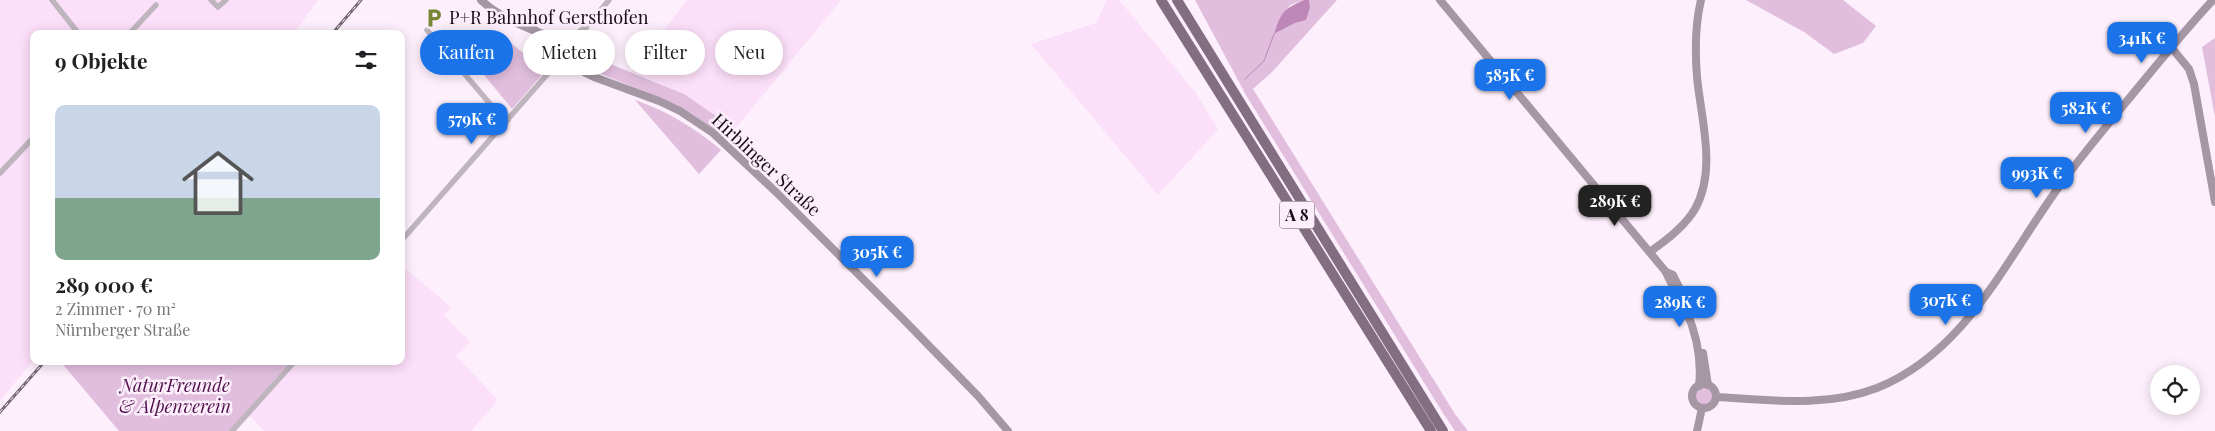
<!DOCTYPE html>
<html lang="de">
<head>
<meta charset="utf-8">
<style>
	:root { --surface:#fff; --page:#f2f2f2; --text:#202124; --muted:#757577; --line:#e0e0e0; --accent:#1a73e8 }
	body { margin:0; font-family:"Playfair Display",serif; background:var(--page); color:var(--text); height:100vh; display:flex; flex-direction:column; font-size:19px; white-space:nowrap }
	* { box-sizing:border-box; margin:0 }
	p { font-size:16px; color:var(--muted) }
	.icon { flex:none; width:28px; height:28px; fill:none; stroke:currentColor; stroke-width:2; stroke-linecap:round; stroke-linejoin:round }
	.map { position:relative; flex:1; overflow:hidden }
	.details { position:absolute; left:30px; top:30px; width:375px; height:335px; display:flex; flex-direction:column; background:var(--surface); border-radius:10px; box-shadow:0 2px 12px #0003 }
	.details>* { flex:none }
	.hud { position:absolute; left:420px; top:30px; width:475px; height:45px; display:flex; gap:10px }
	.fabs { position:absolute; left:2150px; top:365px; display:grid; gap:10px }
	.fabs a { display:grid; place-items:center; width:50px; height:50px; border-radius:50%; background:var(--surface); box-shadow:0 2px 12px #0003; font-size:25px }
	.price { position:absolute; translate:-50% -42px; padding:0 11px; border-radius:10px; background:var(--accent); color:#fff; font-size:16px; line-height:32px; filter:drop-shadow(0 1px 2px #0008) }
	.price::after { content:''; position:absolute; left:50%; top:30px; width:15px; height:11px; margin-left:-8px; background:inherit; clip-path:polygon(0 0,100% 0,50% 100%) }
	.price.selected { background:#222; color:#fff }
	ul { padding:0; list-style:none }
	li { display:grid; align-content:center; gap:10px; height:265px; padding:0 25px }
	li+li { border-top:1px solid var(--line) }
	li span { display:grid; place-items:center; height:155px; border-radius:10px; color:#555 }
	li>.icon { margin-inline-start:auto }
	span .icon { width:90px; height:90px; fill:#fffc; stroke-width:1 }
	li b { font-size:21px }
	h2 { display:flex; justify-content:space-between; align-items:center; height:60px; padding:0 25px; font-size:21px }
	.pill { padding:0 18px; border-radius:22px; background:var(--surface); box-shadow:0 2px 12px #0003; font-size:18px; line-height:45px }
	.pill.selected { background:var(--accent); color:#fff }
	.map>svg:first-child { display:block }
</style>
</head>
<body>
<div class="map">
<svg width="2215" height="431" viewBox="0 0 2215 431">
	<rect width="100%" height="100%" fill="#fdeffb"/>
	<!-- built -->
	<g fill="#fcdff9">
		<path d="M0 0H318L293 34H34V360L0 400Z"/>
		<path d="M687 0H841L735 129 684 94 632 72Z"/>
		<path d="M1107 0H1119L1195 92 1218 129 1158 195 1031 44 1096 23Z"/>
		<path d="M401 265 451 307 444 315 470 342 456 356 498 400 471 431H264L249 415 297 361H401Z"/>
	</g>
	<!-- green -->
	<g fill="#e1bede">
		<path d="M1195 0H1304L1290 5 1274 34 1295 23 1306 20 1310 8 1309 0H1337L1272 72 1253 89 1455 414 1468 431H1455L1443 413 1247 97Z"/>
		<path d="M1746 0H1843L1876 26 1863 43 1834 54 1804 32Z"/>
		<path d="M499 32 518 49 547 69 512 109 470 58Z"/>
		<path d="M591 35 594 55 598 59 684 94 729 125 731 132 728 137H724L693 115 667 101 594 71 585 64 587 44Z"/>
		<path d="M2215 38V117L2202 47Z"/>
		<circle cx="566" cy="53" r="9"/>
		<path d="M635 100C667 111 695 128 721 150L699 174Z"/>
		<path d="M60 361H291L230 431H119Z"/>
		<circle cx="1704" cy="396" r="9"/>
	</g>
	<!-- water -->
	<path fill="#bd88b8" d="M1304 0H1309L1310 8 1306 20 1295 23 1274 34C1281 13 1283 9 1304 0Z"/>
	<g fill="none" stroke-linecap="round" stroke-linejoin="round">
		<!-- stream -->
		<path stroke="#bd88b8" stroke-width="1" d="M1245 79 1264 61 1274 34"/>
		<!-- street -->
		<g stroke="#bfb5be" stroke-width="5.5">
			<path d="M52 0 79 34"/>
			<path d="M211 0 218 7 226 0"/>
			<path d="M427 30 497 112 508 120"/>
			<path d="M129 34 156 5"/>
			<path d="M567 41 588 25 609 0"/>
			<path d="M578 51 586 29"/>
			<path d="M0 173 34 137"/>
			<path d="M401 241 558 62"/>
			<path d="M232 431 295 361"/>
		</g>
		<!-- secondary -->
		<g stroke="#a597a4" stroke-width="8">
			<path d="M481 0C500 18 529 29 554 38 560 41 567 40 572 43 582 50 577 61 569 65"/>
			<path d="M1440 0 1666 272C1671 285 1680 297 1686 310 1696 333 1702 360 1699 386"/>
			<path d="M535 30 549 42 559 63 569 65 594 77 659 101 680 111 713 133 776 192 902 318 978 396 1008 431"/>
			<path d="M2171 47 2189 69 2194 84 2215 202"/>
			<path d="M1651 251C1667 240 1685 226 1695 209 1717 170 1701 119 1697 77 1695 52 1695 25 1701 0"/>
			<path d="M1666 272 1673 275 1690 309"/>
			<path d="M1703 353 1708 385"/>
			<circle cx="1704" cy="396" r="12"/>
			<path d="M1716 397C1770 400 1825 408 1877 388 1967 352 2007 257 2061 184 2082 155 2105 128 2127 101 2155 67 2183 32 2213 0"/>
			<path d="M1697 431 1702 408"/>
		</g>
		<!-- highway -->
		<g stroke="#826e80" stroke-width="10">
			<path d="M1161 0 1431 431"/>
			<path d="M1177 0 1443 431"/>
		</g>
		<defs>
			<g id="rail">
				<path d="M332 34 361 0"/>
				<path d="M0 412 45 361"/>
			</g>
		</defs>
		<!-- rail casing -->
		<use href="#rail" stroke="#756b74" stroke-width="3"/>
		<!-- rail -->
		<use href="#rail" stroke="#fdeffb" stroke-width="1" stroke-dasharray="4" stroke-linecap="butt"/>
	</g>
	<!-- icons -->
	<defs>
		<symbol id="parking-bare" viewBox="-9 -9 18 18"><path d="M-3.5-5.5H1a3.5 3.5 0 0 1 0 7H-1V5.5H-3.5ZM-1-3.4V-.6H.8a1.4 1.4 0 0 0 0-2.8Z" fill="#778736" stroke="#fdeffb" stroke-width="2.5" paint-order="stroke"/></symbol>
	</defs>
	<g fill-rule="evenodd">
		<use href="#parking-bare" x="420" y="4" width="28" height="28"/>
	</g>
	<g text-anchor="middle" stroke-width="5" stroke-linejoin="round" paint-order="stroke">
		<!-- shield labels -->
		<rect fill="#fdeffb" stroke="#5b525b" stroke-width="1" x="1279.5" y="201.5" width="35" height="27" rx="4"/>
		<g font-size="16" font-weight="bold" fill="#160f16">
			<text x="1297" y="221">A 8</text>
		</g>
		<!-- poi labels -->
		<g font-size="18" fill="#160f16" stroke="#fdeffb" text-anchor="start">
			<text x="449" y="24">P+R Bahnhof Gersthofen</text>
		</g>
		<!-- street labels -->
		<g font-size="18" fill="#160f16" stroke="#fdeffb">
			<text transform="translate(766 165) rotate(43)" y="6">Hirblinger Straße</text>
		</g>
		<!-- park labels -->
		<g font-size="18" font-style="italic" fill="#50104e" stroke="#fdeffb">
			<text x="175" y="392">NaturFreunde<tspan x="175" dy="21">&amp; Alpenverein</tspan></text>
		</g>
	</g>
</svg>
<div class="fabs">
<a><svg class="icon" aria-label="locate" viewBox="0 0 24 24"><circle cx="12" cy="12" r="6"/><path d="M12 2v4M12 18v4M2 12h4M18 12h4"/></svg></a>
</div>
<b class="price" style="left:2142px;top:64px">341K €</b>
<b class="price" style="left:1510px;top:101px">585K €</b>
<b class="price" style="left:2086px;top:134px">582K €</b>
<b class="price" style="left:472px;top:145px">579K €</b>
<b class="price" style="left:2037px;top:199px">993K €</b>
<b class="price selected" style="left:1615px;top:227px">289K €</b>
<b class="price" style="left:877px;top:278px">305K €</b>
<b class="price" style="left:1946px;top:326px">307K €</b>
<b class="price" style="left:1680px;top:328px">289K €</b>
<div class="hud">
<a class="pill selected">Kaufen</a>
<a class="pill">Mieten</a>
<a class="pill">Filter</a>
<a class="pill">Neu</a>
</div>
<section class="details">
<h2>9 Objekte<svg class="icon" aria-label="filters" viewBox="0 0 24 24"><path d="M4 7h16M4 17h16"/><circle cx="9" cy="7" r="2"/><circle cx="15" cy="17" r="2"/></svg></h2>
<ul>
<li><span style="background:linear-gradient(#c9d6e8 60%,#7fa58c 0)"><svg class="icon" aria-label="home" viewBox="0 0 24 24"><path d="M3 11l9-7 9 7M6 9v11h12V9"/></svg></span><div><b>289 000 €</b><p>2 Zimmer · 70 m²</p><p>Nürnberger Straße</p></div></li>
</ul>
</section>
</div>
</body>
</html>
